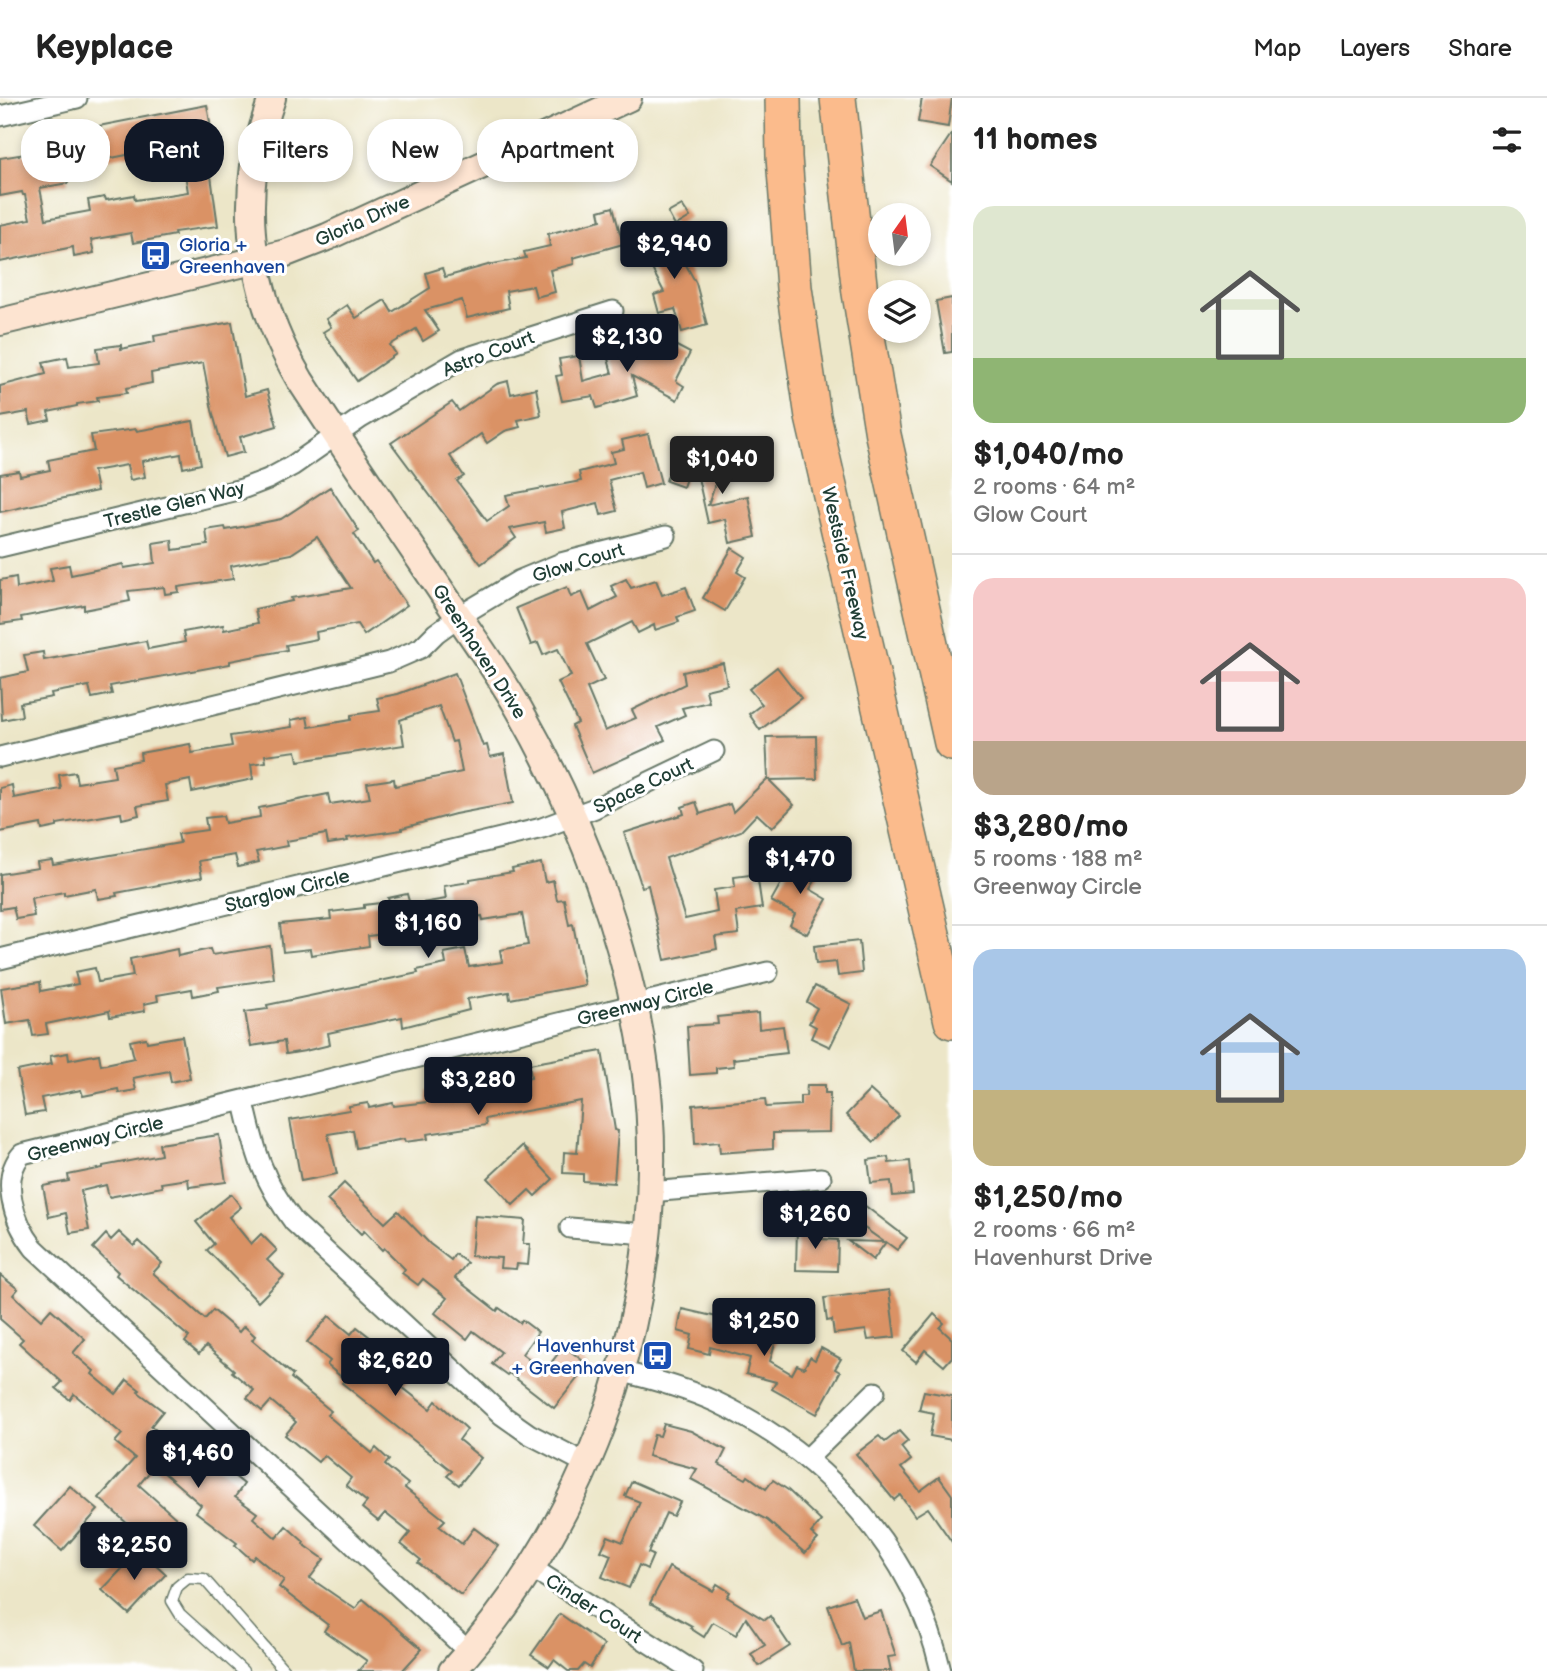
<!DOCTYPE html>
<html lang="en">
<head>
<meta charset="utf-8">
<style>
	:root { --surface:#fff; --page:#f6f6f6; --text:#222; --muted:#767676; --line:#e0e0e0; --accent:#111827 }
	body { margin:0; font-family:"Balsamiq Sans",sans-serif; background:var(--page); color:var(--text); height:100vh; display:flex; flex-direction:column; font-size:26px; white-space:nowrap }
	* { box-sizing:border-box; margin:0 }
	p { font-size:23px; color:var(--muted) }
	.icon { flex:none; width:38px; height:38px; fill:none; stroke:currentColor; stroke-width:2; stroke-linecap:round; stroke-linejoin:round }
	.map { position:relative; flex:1; overflow:hidden }
	.side { display:flex; flex-direction:column; background:var(--surface); width:595px }
	.side>* { flex:none }
	.banner { position:absolute; left:21px; top:21px; width:665px; height:63px; display:flex; gap:14px }
	.needle { width:46px; rotate:14deg }
	.controls { position:absolute; left:868px; top:105px; display:grid; gap:14px }
	.controls a { display:grid; place-items:center; width:63px; height:63px; border-radius:50%; background:var(--surface); box-shadow:0 4px 10px #0003; font-size:35px }
	.price { position:absolute; translate:-50% -60px; padding:0 16px; border-radius:7px; background:var(--accent); color:#fff; font-size:23px; line-height:46px; filter:drop-shadow(0 2px 4px #0008) }
	.price::after { content:''; position:absolute; left:50%; top:42px; width:21px; height:16px; margin-left:-10px; background:inherit; clip-path:polygon(0 0,100% 0,50% 100%) }
	.price.active { background:#222; color:#fff }
	ul { padding:0; list-style:none }
	li { display:grid; align-content:center; gap:14px; height:371px; padding:0 21px }
	li+li { border-top:2px solid var(--line) }
	li span { display:grid; place-items:center; height:217px; border-radius:21px; color:#555 }
	li>.icon { margin-inline-start:auto }
	span .icon { width:126px; height:126px; fill:#fffc; stroke-width:1 }
	li b { font-size:30px }
	h2 { display:flex; justify-content:space-between; align-items:center; height:84px; padding:0 21px; font-size:30px }
	.chip { padding:0 24px; border-radius:28px; background:var(--surface); box-shadow:0 4px 10px #0003; font-size:24px; line-height:63px }
	.chip.active { background:var(--accent); color:#fff }
	header { display:flex; align-items:center; gap:42px; box-sizing:border-box; height:98px; padding:0 35px; background:var(--surface); border-bottom:2px solid var(--line) }
	header strong { font-size:33px }
	nav { display:flex; gap:38px; margin-inline-start:auto; font-size:24px }
	main { display:flex; flex:1; min-height:0 }
	.map>svg:first-child { display:block }
</style>
</head>
<body>
<header>
<strong>Keyplace</strong>
<nav><a>Map</a><a>Layers</a><a>Share</a></nav>
</header>
<main>
<div class="map">
<svg width="952" height="1573" viewBox="0 0 952 1573">
	<rect width="100%" height="100%" fill="#fff"/>
	<filter id="ink" filterUnits="userSpaceOnUse"><feTurbulence type="fractalNoise" baseFrequency=".0143" numOctaves="2"/><feDisplacementMap in="SourceGraphic" scale="14" xChannelSelector="R" yChannelSelector="G"/><feConvolveMatrix kernelMatrix="1 2 1 2 8 2 1 2 1" color-interpolation-filters="sRGB"/></filter>
	<filter id="wash" filterUnits="userSpaceOnUse"><feTurbulence type="fractalNoise" baseFrequency=".00686" numOctaves="4" result="noise"/><feDisplacementMap in="SourceGraphic" scale="28" xChannelSelector="R" yChannelSelector="G"/><feGaussianBlur stdDeviation="1.57" result="paint"/><feColorMatrix in="noise" values="0 0 0 0 0 0 0 0 0 0 0 0 0 0 0 0 0 1.4 0 .05"/><feComposite in="paint" operator="in"/></filter>
	<g filter="url(#wash)">
		<rect width="100%" height="100%" fill="#ece6c8"/>
		<g id="blocks">
			<!-- building -->
			<g fill="#da9265" fill-rule="evenodd">
				<path d="M922 0H952L948 29 918 24Z"/>
				<path d="M207 7 213 42 201 44 208 79 211 78 218 128 174 134 175 137 133 145 131 135 91 142 94 155 74 159 73 149 0 164V127L30 121 25 97H23L22 94 0 98V60L50 52 47 38ZM181 51 188 94 135 102 134 97 106 102 105 99 88 102 90 113 46 121 40 90 68 85 66 69 137 55 138 58Z"/>
				<path d="M952 35V83L930 68Z"/>
				<path d="M682 107 690 119 675 128 668 115Z"/>
				<path d="M613 109 623 146 573 160 574 166 550 172 555 194 536 199 533 188 506 193 509 210 467 220 462 202 425 212 439 233 423 243 416 231 390 247 396 256 357 283 323 234 331 229 326 221 347 207 356 220 385 202 392 214 430 190 426 175 442 170 445 179 488 167 526 160 524 154 550 148 548 136 601 122 599 113Z"/>
				<path d="M671 129 678 143 674 145 696 185 707 227 682 234 675 211 659 215 654 197 664 194 639 146Z"/>
				<path d="M952 200V254L945 255 936 203Z"/>
				<path d="M232 224 245 298 267 292 277 328 240 339 244 354 225 359 212 312 203 265 151 275 152 285 126 290 127 295 97 299 98 303 77 306V308L48 314 50 322 31 326 28 314 0 319V288L46 276 43 264 67 259 69 269 99 265 97 250 121 247V251L155 244 154 238Z"/>
				<path d="M650 234 690 255 676 283 684 288 677 302 632 278 637 298 597 310 593 298 562 303 556 278 562 277 559 261 579 258 583 283 612 275 608 261 641 252Z"/>
				<path d="M508 283 511 296 536 290 541 317 518 322 520 329 505 333 487 345 481 336 450 358 464 378 457 383 487 423 509 408 506 397 581 383 579 374 614 365 611 354 624 351 622 342 648 336 661 385 644 390 640 374 609 382 617 413 601 417 598 405 562 414 565 430 546 434 544 424 510 431 516 440 481 466 391 345 452 304 459 313 497 286Z"/>
				<path d="M193 323 201 366 183 370 181 356 142 363 145 379 130 382 127 367 93 373 97 393 0 414V376L19 373 20 378 50 372 48 362 94 353 91 337 136 331 137 333Z"/>
				<path d="M690 343 726 355 708 407 748 398 756 439 730 445 725 421 708 425Z"/>
				<path d="M673 361 691 366 683 389 666 383Z"/>
				<path d="M330 389 359 433 354 436 373 465 376 463 407 507 364 537 357 526 316 534 317 541 286 547 287 552 230 563V566L110 588 112 596 92 600 89 588 51 595 52 599 20 605 22 618 2 622 0 580 28 574 24 557 43 554 44 562 146 543 148 551 185 544 183 534 223 527 224 532 258 525 255 511 292 503 291 500 351 490 317 439 291 456 231 468 233 481 178 489 179 494 165 496 164 489 128 493 130 503 84 512V507L21 519 22 523 0 526V482L16 479 17 490 53 483 50 470 69 467 71 477 123 466 124 470 155 465 153 445 172 442 173 452 208 447 206 432 225 429 226 432 281 421Z"/>
				<path d="M732 450 746 459 737 474 745 479 725 513 703 500Z"/>
				<path d="M626 481 631 490 656 482 662 497 686 489 695 513 677 519 679 524 655 532 654 527 638 535 632 524 587 546 604 582 587 590 605 633 636 620 632 612 685 586 683 574 723 565 727 587 706 592 709 604 682 610 685 617 658 629 665 642 592 675 572 628 578 625 558 584 571 578 558 551 543 557 538 545 531 547 516 510 567 489 571 499 582 494 590 513 617 499 611 488Z"/>
				<path d="M777 569 801 600 760 632 749 616 762 606 749 591Z"/>
				<path d="M455 575 483 648 487 647 490 659 504 656 513 705 455 716 402 730V732L347 740 348 743 328 746 326 736 286 743 287 748 256 754 259 764 238 769 235 757 199 763 202 779 116 795 117 798 98 801 96 791 64 797V794L31 800 34 818 16 821 13 809 0 811V776L38 770 37 764 52 762 53 767 180 745 178 736 207 732 205 720 223 718 225 725 260 719 259 710 328 696 330 706 370 700 367 685 394 681 395 688 462 674 456 643 452 644 439 608 400 622 404 647 298 663 296 653 265 657 266 664 251 666 253 681 192 694 190 682 165 687 168 703 137 708 139 717 122 721 121 715 57 726V729L42 732 41 726 0 734V690L12 687 14 700 61 691 59 677 75 674 77 685 115 679 113 667 141 662 140 655 190 646 192 655 232 648 230 638 292 629 291 622 307 619 309 629 351 622V617L380 613 377 600 398 596Z"/>
				<path d="M816 638 817 681 769 682 794 707 772 730 757 716 741 733 666 760 685 821 717 814 714 792 735 789 734 779 757 776 762 810 736 814 739 836 715 839 717 851 665 862 648 787 642 789 624 735 684 716 682 709 696 704 700 716 730 706 733 714 768 680 766 639Z"/>
				<path d="M794 762 819 776 810 791 827 801 807 836 790 827 795 816 771 803Z"/>
				<path d="M541 765 545 784 553 782 557 802 564 801 569 827 573 826 585 887 510 901 509 894 467 901 469 912 403 929 402 919 328 935 330 947 305 953 286 956 284 943 251 948 245 914 268 911 267 907 418 875 417 872 446 866 444 855 465 851 469 869 502 864 500 852 528 847 522 816 483 822 482 818 446 824 448 837 433 840 432 836 396 842 395 835 368 838 369 848 311 857 310 851 283 854 280 826 331 821 330 814 364 810V807L389 804 388 800 407 796 410 807 446 801 444 788 470 784V781L513 774 512 771Z"/>
				<path d="M859 843 862 875 838 878 836 864 816 866 814 848Z"/>
				<path d="M270 848 274 881 218 889 219 893 193 898 192 891 157 897 158 903 144 906 145 913 110 919 109 913 46 926 48 936 33 938 30 922 6 926 1 890 40 884 41 893 78 886 75 874 95 870 98 884 133 878 130 861 177 851 178 858 210 851 212 857Z"/>
				<path d="M815 888 851 906 830 949 811 940 816 929 809 925 817 910 807 904Z"/>
				<path d="M758 915 759 931 783 928 787 955 733 961 734 968 716 970V975L690 977 687 928 718 926 717 919Z"/>
				<path d="M182 938 190 980 171 984 169 973 133 980 136 992 119 995 118 991 83 998 81 992 41 1000 44 1014 25 1017 17 973 52 966 50 958 68 955 69 962 99 956 101 967 134 960 130 943 146 940 147 944Z"/>
				<path d="M602 953 615 1032 618 1033 614 1085 583 1083V1076L563 1075 564 1054 577 1055 581 1003 504 1017 485 1021 486 1027 427 1036 428 1041 405 1044 404 1041 356 1050 353 1032 328 1036 337 1076 301 1083 290 1022 349 1012V1008L368 1005 369 1010 393 1005 394 1008 427 1004 426 993 452 989 451 986 467 983 469 997 504 991 503 984 531 979 529 966Z"/>
				<path d="M807 987H825V995H830L829 1034 773 1035V1051L720 1055 719 1044 695 1046 693 1007 765 1001 766 1009 800 1007V998H806Z"/>
				<path d="M870 992 899 1018 874 1044 846 1017Z"/>
				<path d="M219 1037 226 1084 189 1089 188 1081 161 1085 162 1089 109 1099 106 1087 81 1093 89 1132 70 1135 66 1115 49 1119 43 1088 69 1083 68 1077 103 1070V1068L161 1057 159 1046Z"/>
				<path d="M522 1048 553 1081 535 1098 529 1092 513 1107 488 1080Z"/>
				<path d="M888 1059 889 1065 910 1063 913 1096 893 1098 891 1083 871 1085 868 1062Z"/>
				<path d="M344 1085 385 1125 398 1113 430 1146 451 1162 455 1156 467 1165 455 1180 497 1213 499 1210 520 1225 522 1222 538 1234 522 1256 544 1274 564 1248 588 1267 554 1310 509 1275 507 1277 492 1266 501 1254 473 1233 467 1241 435 1215 447 1200 423 1181 418 1187 402 1175 405 1171 384 1150 382 1152 364 1133 361 1136 327 1102Z"/>
				<path d="M231 1096 241 1109 229 1119 251 1146 261 1136 277 1152 267 1162 284 1178 258 1204 207 1152 214 1146 196 1124Z"/>
				<path d="M864 1107 907 1140 897 1152 886 1144 873 1162 848 1143 884 1144 853 1122Z"/>
				<path d="M475 1118 525 1122 523 1146H530L528 1167 517 1166 516 1171 500 1170 501 1160 471 1158Z"/>
				<path d="M797 1129 821 1130V1141L838 1142 837 1173 796 1172Z"/>
				<path d="M119 1134 134 1148 139 1143 162 1165 153 1175 205 1221 213 1212 239 1234 244 1228 255 1238 252 1242 293 1277 291 1280 331 1313 327 1317 372 1355 376 1350 389 1362 385 1367 408 1386 405 1390 445 1422 439 1428 462 1446 474 1430 498 1448 461 1497 418 1465 421 1462 401 1446 410 1435 385 1415 378 1423 362 1410 367 1404 346 1387 351 1380 324 1357 318 1364 285 1337 296 1324 271 1303 262 1313 247 1300 254 1292 232 1274 234 1272 206 1248 199 1256 185 1244 189 1239 116 1177 118 1174 93 1150 106 1136 111 1142Z"/>
				<path d="M0 1177 18 1191 13 1197 41 1222 51 1211 85 1241 73 1255 94 1273 92 1276 116 1296 127 1282 140 1292 138 1294 163 1313 151 1328 172 1345 171 1346 198 1370 208 1357 244 1386 235 1399 257 1415 253 1420 276 1440 286 1428 304 1444 303 1446 324 1461 310 1480 355 1511 363 1501 422 1551 402 1573H358L367 1563 324 1533 328 1527 279 1489 284 1482 255 1458 252 1462 235 1447 237 1445 196 1414 201 1407 155 1367 139 1387 177 1421 152 1448 99 1400 135 1360 115 1344 122 1336 74 1296 70 1302 56 1290 62 1284 19 1245 23 1241 0 1221Z"/>
				<path d="M889 1192 895 1239 868 1242 866 1232 834 1236 832 1222 827 1223 824 1200Z"/>
				<path d="M682 1211 717 1219 716 1223 763 1236 764 1232 778 1235 770 1263 792 1276 797 1267 804 1270 810 1259 815 1262 821 1250 841 1261 835 1271 840 1274 817 1316 772 1291 776 1284 746 1276 750 1260 710 1249 709 1256 689 1251 692 1237 678 1233Z"/>
				<path d="M934 1216 944 1225 940 1230 952 1241V1259L944 1268 925 1252 916 1264 903 1253Z"/>
				<path d="M329 1218 351 1236 357 1229 371 1240 360 1253 390 1276 396 1267 411 1279 402 1289 430 1311 436 1303 467 1331 459 1342 481 1360 459 1387 447 1378 452 1373 342 1285 345 1282 327 1267 330 1263 307 1244Z"/>
				<path d="M924 1293 952 1298V1342L930 1338 934 1315 919 1312Z"/>
				<path d="M664 1326 691 1333 726 1352 719 1366 746 1381 748 1378 766 1391 773 1382 788 1392 821 1423 811 1435 818 1441 805 1455 767 1422 691 1381 697 1371 648 1358 654 1337 660 1338Z"/>
				<path d="M899 1333 908 1343 901 1349 911 1362 901 1370 920 1393 939 1379 952 1397V1444L928 1410 915 1418 900 1397 894 1402 856 1356 879 1338 885 1344Z"/>
				<path d="M632 1383 680 1404 673 1418 666 1415 648 1455 653 1457 647 1471 639 1467 629 1490 602 1479 611 1457 601 1453 608 1438 623 1444 640 1404 625 1398Z"/>
				<path d="M70 1388 98 1412 62 1453 34 1428Z"/>
				<path d="M140 1452 166 1476 129 1516 102 1492Z"/>
				<path d="M669 1469 713 1493 717 1486 730 1494 727 1499 765 1522 770 1518 790 1548 759 1568 751 1556 765 1547 746 1520 736 1537 713 1524 704 1539 690 1530 692 1528 650 1505Z"/>
				<path d="M854 1499 862 1519 881 1513 896 1558 888 1559 891 1573H854L849 1545 842 1548 828 1508Z"/>
				<path d="M560 1516 604 1547 590 1570 584 1566 578 1573H568L554 1562 549 1569 531 1557Z"/>
			</g>
		</g>
	</g>
	<g filter="url(#ink)">
		<use href="#blocks" fill-opacity="0" stroke="#677868" stroke-width="2"/>
		<g fill="none" stroke-linecap="round" stroke-linejoin="round">
			<defs>
				<path id="lane" d="M243 1573 180 1516 172 1503 177 1489 188 1480 204 1481 285 1573"/>
				<g id="street">
					<path d="M0 18 77 0"/>
					<path d="M0 449 242 391 268 381 292 368 361 320 462 261 613 213"/>
					<path d="M0 659 389 564 421 550 436 535 458 519 520 482 561 465 666 438"/>
					<path d="M0 861 542 730 595 710 714 653"/>
					<path d="M244 1004C255 1054 263 1083 294 1124L502 1317 529 1336 587 1366"/>
					<path d="M649 1094 821 1080"/>
					<path d="M570 1130 647 1136"/>
					<path d="M619 1273C652 1281 685 1290 716 1304 826 1356 914 1453 941 1573"/>
					<path d="M807 1361 875 1294"/>
					<path d="M532 1470 693 1573"/>
					<path d="M469 1554 34 1150C13 1123 0 1080 22 1056L768 874"/>
				</g>
				<g id="secondary">
					<path d="M272 0C265 22 257 45 254 68 243 143 262 218 300 282 348 356 398 429 448 503 472 538 498 574 519 611 580 718 629 846 645 969 674 1185 599 1413 452 1573"/>
					<path d="M0 224 286 155 327 139 628 0"/>
				</g>
				<g id="highway">
					<path d="M783 0 784 59 794 190 813 319 952 923"/>
					<path d="M838 0 860 195 883 337 952 645"/>
				</g>
			</defs>
			<!-- lane casing -->
			<use href="#lane" stroke="#677868" stroke-width="13"/>
			<!-- street casing -->
			<use href="#street" stroke="#677868" stroke-width="23"/>
			<!-- secondary casing -->
			<use href="#secondary" stroke="#677868" stroke-width="30"/>
			<!-- highway casing -->
			<use href="#highway" stroke="#677868" stroke-width="38"/>
			<!-- lane -->
			<use href="#lane" stroke="#fff" stroke-width="10"/>
			<!-- street -->
			<use href="#street" stroke="#fff" stroke-width="19"/>
			<!-- secondary -->
			<use href="#secondary" stroke="#fde4d1" stroke-width="26"/>
			<!-- highway -->
			<use href="#highway" stroke="#fbbb8c" stroke-width="35"/>
		</g>
	</g>
	<!-- icons -->
	<defs>
		<symbol id="bus-square" viewBox="-11 -11 22 22"><rect x="-9" y="-9" width="18" height="18" rx="4" fill="#1a4fb4" stroke="#fff"/><path d="M-5-6H5V4H4V6H2V4H-2V6H-4V4H-5ZM-3.5-4V0h7V-4ZM-3.5 1.2v1.5H-2V1.2ZM2 1.2v1.5H3.5V1.2Z" fill="#fff"/></symbol>
	</defs>
	<g fill-rule="evenodd">
		<use href="#bus-square" x="138" y="140" width="35" height="35"/>
		<use href="#bus-square" x="640" y="1240" width="35" height="35"/>
	</g>
	<g text-anchor="middle" stroke-width="6" stroke-linejoin="round" paint-order="stroke">
		<!-- street labels -->
		<g font-size="19" fill="#1f3d34" stroke="#fff">
			<text transform="translate(362 122) rotate(-24)" y="7">Gloria Drive</text>
			<text transform="translate(488 255) rotate(-21)" y="7">Astro Court</text>
			<text transform="translate(174 406) rotate(-14)" y="7">Trestle Glen Way</text>
			<text transform="translate(578 464) rotate(-17)" y="7">Glow Court</text>
			<text transform="translate(846 465) rotate(77)" y="7">Westside Freeway</text>
			<text transform="translate(480 553) rotate(57)" y="7">Greenhaven Drive</text>
			<text transform="translate(643 687) rotate(-25)" y="7">Space Court</text>
			<text transform="translate(287 792) rotate(-14)" y="7">Starglow Circle</text>
			<text transform="translate(645 904) rotate(-14)" y="7">Greenway Circle</text>
			<text transform="translate(95 1040) rotate(-14)" y="7">Greenway Circle</text>
			<text transform="translate(594 1510) rotate(33)" y="7">Cinder Court</text>
		</g>
		<!-- transit labels -->
		<g font-size="19" fill="#164399" stroke="#fff" text-anchor="start">
			<text x="179" y="153">Gloria +<tspan x="179" dy="22">Greenhaven</tspan></text>
			<text x="635" y="1254" text-anchor="end">Havenhurst<tspan x="635" dy="22">+ Greenhaven</tspan></text>
		</g>
	</g>
</svg>
<div class="controls">
<a><svg class="needle" viewBox="-14 -14 28 28"><path d="M0-13l5 13h-10z" fill="#e53935"/><path d="M0 13l5-13h-10z" fill="#767676"/></svg></a>
<a><svg class="icon" aria-label="layers" viewBox="0 0 24 24"><path d="M12 4l9 5-9 5-9-5zM3 14l9 5 9-5"/></svg></a>
</div>
<b class="price" style="left:674px;top:183px">$2,940</b>
<b class="price" style="left:627px;top:276px">$2,130</b>
<b class="price active" style="left:722px;top:398px">$1,040</b>
<b class="price" style="left:800px;top:798px">$1,470</b>
<b class="price" style="left:428px;top:862px">$1,160</b>
<b class="price" style="left:478px;top:1019px">$3,280</b>
<b class="price" style="left:815px;top:1153px">$1,260</b>
<b class="price" style="left:764px;top:1260px">$1,250</b>
<b class="price" style="left:395px;top:1300px">$2,620</b>
<b class="price" style="left:198px;top:1392px">$1,460</b>
<b class="price" style="left:134px;top:1484px">$2,250</b>
<div class="banner">
<a class="chip">Buy</a>
<a class="chip active">Rent</a>
<a class="chip">Filters</a>
<a class="chip">New</a>
<a class="chip">Apartment</a>
</div>
</div>
<section class="side">
<h2>11 homes<svg class="icon" aria-label="filters" viewBox="0 0 24 24"><path d="M4 7h16M4 17h16"/><circle cx="9" cy="7" r="2"/><circle cx="15" cy="17" r="2"/></svg></h2>
<ul>
<li><span style="background:linear-gradient(#dfe7d0 70%,#8fb573 0)"><svg class="icon" aria-label="home" viewBox="0 0 24 24"><path d="M3 11l9-7 9 7M6 9v11h12V9"/></svg></span><div><b>$1,040/mo</b><p>2 rooms · 64 m²</p><p>Glow Court</p></div></li>
<li><span style="background:linear-gradient(#f6c9c9 75%,#b9a48a 0)"><svg class="icon" aria-label="home" viewBox="0 0 24 24"><path d="M3 11l9-7 9 7M6 9v11h12V9"/></svg></span><div><b>$3,280/mo</b><p>5 rooms · 188 m²</p><p>Greenway Circle</p></div></li>
<li><span style="background:linear-gradient(#a9c7e8 65%,#c2b280 0)"><svg class="icon" aria-label="home" viewBox="0 0 24 24"><path d="M3 11l9-7 9 7M6 9v11h12V9"/></svg></span><div><b>$1,250/mo</b><p>2 rooms · 66 m²</p><p>Havenhurst Drive</p></div></li>
</ul>
</section>
</main>
</body>
</html>
